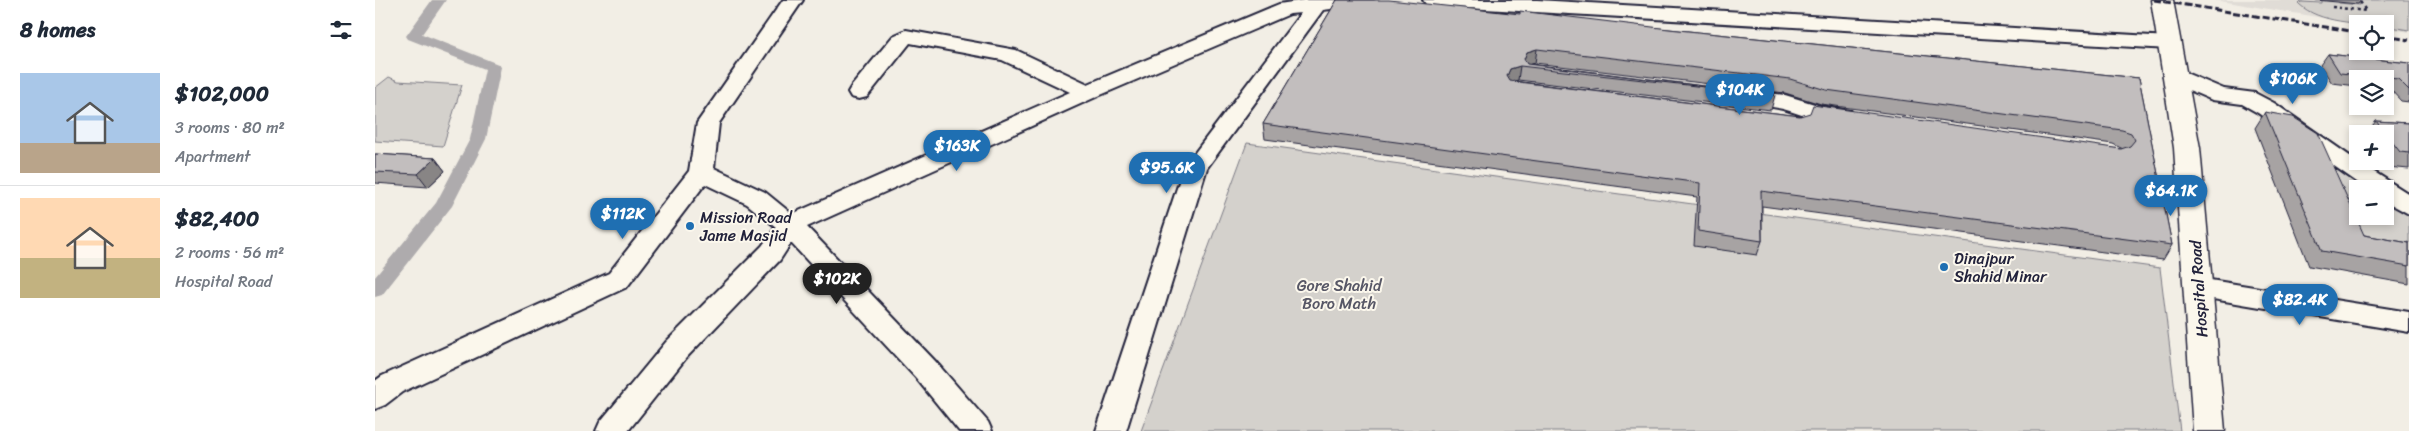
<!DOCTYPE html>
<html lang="en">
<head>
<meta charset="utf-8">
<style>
	:root { --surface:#fff; --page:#f2f2f3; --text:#1f2937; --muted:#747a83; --line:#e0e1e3; --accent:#1f6fb2 }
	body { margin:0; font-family:Sriracha,sans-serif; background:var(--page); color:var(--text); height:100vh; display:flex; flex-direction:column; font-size:19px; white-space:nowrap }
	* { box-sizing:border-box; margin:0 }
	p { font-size:16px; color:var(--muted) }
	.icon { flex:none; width:28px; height:28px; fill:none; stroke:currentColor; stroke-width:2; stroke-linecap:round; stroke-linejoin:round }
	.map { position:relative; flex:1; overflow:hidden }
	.side { display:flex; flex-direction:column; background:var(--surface); width:375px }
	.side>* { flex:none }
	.buttons { position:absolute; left:1974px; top:15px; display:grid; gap:10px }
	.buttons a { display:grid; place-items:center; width:45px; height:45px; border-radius:0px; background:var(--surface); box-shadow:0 2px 8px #0003; font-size:25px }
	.price { position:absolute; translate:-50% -42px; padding:0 11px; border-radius:18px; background:var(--accent); color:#fff; font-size:16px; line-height:32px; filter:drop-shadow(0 1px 2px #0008) }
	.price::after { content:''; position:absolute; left:50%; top:30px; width:15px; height:11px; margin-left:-8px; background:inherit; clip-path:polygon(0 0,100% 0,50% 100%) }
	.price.on { background:#222; color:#fff }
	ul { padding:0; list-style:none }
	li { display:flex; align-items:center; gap:15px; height:125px; padding:0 20px }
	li+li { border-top:1px solid var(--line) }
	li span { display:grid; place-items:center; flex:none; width:140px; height:100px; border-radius:0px; color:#555 }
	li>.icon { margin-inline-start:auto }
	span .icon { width:60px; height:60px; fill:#fffc; stroke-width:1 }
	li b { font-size:21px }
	h2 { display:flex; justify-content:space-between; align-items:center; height:60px; padding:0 20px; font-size:21px }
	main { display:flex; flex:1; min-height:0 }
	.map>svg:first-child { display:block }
</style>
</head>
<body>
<main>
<section class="side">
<h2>8 homes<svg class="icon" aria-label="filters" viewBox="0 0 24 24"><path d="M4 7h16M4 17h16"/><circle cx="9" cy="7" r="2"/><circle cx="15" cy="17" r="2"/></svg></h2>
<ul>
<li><span style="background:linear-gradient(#a9c7e8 70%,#b9a48a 0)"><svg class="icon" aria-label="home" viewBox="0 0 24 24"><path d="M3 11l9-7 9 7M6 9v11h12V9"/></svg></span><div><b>$102,000</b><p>3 rooms · 80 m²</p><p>Apartment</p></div></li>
<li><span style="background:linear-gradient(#ffd9b3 60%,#c2b280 0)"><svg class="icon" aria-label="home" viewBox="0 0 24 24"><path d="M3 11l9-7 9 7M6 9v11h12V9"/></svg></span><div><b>$82,400</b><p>2 rooms · 56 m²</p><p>Hospital Road</p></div></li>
</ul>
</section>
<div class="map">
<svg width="2034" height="431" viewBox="0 0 2034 431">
	<rect width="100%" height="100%" fill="#f2eee5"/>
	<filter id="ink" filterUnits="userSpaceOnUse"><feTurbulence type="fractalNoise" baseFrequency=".02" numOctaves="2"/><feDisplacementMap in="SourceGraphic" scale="10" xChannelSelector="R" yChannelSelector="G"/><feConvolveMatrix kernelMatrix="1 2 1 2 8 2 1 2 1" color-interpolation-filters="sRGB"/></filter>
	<g filter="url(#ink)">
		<!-- built -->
		<path fill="#e0dcd6" d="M1840 0H2034V32L2010 28V24H1984Z"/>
		<!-- green -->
		<g fill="#d4d1cc" stroke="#7b7a84">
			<path d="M1947 0H1962L1964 3 1985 5 1983 0H2034V30L2010 26V24C1984 24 1944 23 1924 4L1926 2 1947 3Z"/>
			<path d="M14 77 23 81 87 85 68 146 0 141V88Z"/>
			<path d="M872 143 1785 268 1805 431H766Z"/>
			<path d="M1941 153 1992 189H1982V216H2010V199L2034 214V261L1976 251Z"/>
		</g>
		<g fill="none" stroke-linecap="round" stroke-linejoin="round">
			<!-- canal -->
			<path fill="#aeabad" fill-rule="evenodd" d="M57 0H71L47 34 123 64 126 67 111 139 77 206 7 295 0 297V277L61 203 95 139 110 69 33 39 31 36Z"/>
			<defs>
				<g id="minor">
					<path d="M408 0H428L344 123 339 168 390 192 417 214 695 92 627 60 535 43 492 97 484 99 476 97 473 92 476 87 518 36 531 30 641 50 713 84 904 4 930 0H998L995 4 948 10 832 168 751 431H721L809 167 926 13 915 14 721 97 432 227 561 362 613 422 617 431H584L541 378 416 243 405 260 311 358 253 431H221L225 422 291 342 387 246 401 227 372 204 330 184 252 287 27 392 10 405 0 409V381L7 376 234 273 314 171 322 123Z"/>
					<path d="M1048 0H1162L1794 37 1801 39 1805 43 1801 47 1794 49 1058 6 1051 4Z"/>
					<path d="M1799 68 1849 89 1880 93 1899 103 1982 161 2034 194V214L2010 201V189H1992L1883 113 1867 104 1837 100 1791 80 1788 75 1791 70Z"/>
					<path d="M1366 90 1410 95 1446 106 1476 111 1479 116 1476 121C1453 127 1430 115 1408 109 1392 105 1374 106 1358 102L1355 97 1358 92Z"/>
					<path d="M1823 278 2034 312V332L1814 295 1810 288 1814 281Z"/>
				</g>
				<path id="major" d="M1776 0H1798L1825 148 1850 431H1818L1799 148Z"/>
			</defs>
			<!-- minor casing -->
			<use href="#minor" stroke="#22223b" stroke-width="4"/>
			<!-- major casing -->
			<use href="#major" stroke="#22223b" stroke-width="3"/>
			<!-- path -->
			<path stroke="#22223b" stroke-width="2.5" stroke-dasharray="3 3" stroke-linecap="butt" d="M1957 7 1991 11 1984 0"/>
			<!-- minor -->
			<use href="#minor" fill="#fbf7ec" fill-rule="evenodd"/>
			<!-- major -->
			<use href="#major" fill="#fbf7ec" fill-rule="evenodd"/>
			<!-- rail -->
			<g stroke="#22223b" stroke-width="3" stroke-dasharray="7 3" stroke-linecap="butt">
				<path d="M1779 0 1982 32"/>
				<path d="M2010 36 2034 40"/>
			</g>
		</g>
		<!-- wall -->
		<g fill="#a7a3a3" stroke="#22223b" fill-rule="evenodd">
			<path d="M962 0 1294 29 1764 78 1797 245 1788 260 1387 206V241L1382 255 1319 246 1322 197 890 139 888 124ZM1160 63 1410 93 1446 104 1738 144 1748 149H1746L1425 116 1139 81 1143 80 1396 110 1400 95 1156 64Z"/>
			<path d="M1941 0H1986L1983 4Z"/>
			<path d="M1953 54 2034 63V102L2026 101 2015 89H2010V79H1982V86L1957 83 1945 65Z"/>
			<path d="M1890 112 1989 235 2034 243V284L1934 266 1880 128Z"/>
			<path d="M2001 121 2034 123V169L2012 167 2008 161H2010V134H1991Z"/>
			<path d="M0 154 60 158 70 171 53 187 0 183Z"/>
		</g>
		<!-- shaded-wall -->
		<g fill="#888585" stroke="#22223b">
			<path d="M1162 49 1160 63 1150 66 1149 59 1152 52Z"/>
			<path d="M1145 66 1143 80 1133 83 1132 76 1135 69Z"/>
			<path d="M60 158 70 171 53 187 43 174Z"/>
		</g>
		<!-- building -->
		<g fill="#c2bebe" stroke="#22223b" fill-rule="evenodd">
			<path d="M962 0H1014L1145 14V11L1294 29 1764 78 1797 245 1386 191 1387 241 1323 231 1325 183 888 124ZM1162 49 1415 79 1451 90 1747 130 1756 133 1760 140 1755 146 1746 149 1438 105 1435 113 1425 116 1135 81 1132 76 1135 69 1145 66 1400 95 1152 64 1149 59 1152 52Z"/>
			<path d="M1953 54 2034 63V90L2023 79 1965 73Z"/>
			<path d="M1890 112 1918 117 1943 133 1989 235 2034 243V266L1947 251Z"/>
			<path d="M2001 121 2034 123V153L2025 152Z"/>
			<path d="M0 154 60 158 43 174 0 172Z"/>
		</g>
	</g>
	<!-- markers -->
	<g fill="#1f6fb2" stroke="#fbf7ec" stroke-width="2">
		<circle cx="315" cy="226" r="5"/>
		<circle cx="1569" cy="267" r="5"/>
	</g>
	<g text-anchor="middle" stroke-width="4" stroke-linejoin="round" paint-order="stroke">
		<!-- poi labels -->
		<g font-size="16" fill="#22223b" stroke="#fbf7ec" text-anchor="start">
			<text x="325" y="223">Mission Road<tspan x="325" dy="18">Jame Masjid</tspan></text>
			<text x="1579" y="264">Dinajpur<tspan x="1579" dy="18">Shahid Minar</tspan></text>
		</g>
		<!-- park labels -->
		<g font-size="16" fill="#575766" stroke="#fbf7ec">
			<text x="964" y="291">Gore Shahid<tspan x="964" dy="18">Boro Math</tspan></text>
		</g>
		<!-- street labels -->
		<g font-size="16" fill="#22223b" stroke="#fbf7ec">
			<text transform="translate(1823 289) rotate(-94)" y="6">Hospital Road</text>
		</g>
	</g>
</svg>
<div class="buttons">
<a><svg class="icon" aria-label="locate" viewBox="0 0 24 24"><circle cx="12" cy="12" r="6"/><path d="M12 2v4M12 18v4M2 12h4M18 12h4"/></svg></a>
<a><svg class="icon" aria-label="layers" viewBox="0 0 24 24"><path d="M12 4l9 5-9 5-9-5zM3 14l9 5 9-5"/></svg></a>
<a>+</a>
<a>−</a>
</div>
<b class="price" style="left:1918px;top:105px">$106K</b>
<b class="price" style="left:1365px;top:116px">$104K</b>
<b class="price" style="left:582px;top:172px">$163K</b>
<b class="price" style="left:792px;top:194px">$95.6K</b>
<b class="price" style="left:1796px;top:217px">$64.1K</b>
<b class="price" style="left:248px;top:240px">$112K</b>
<b class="price on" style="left:462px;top:305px">$102K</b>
<b class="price" style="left:1925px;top:326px">$82.4K</b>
</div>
</main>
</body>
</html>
